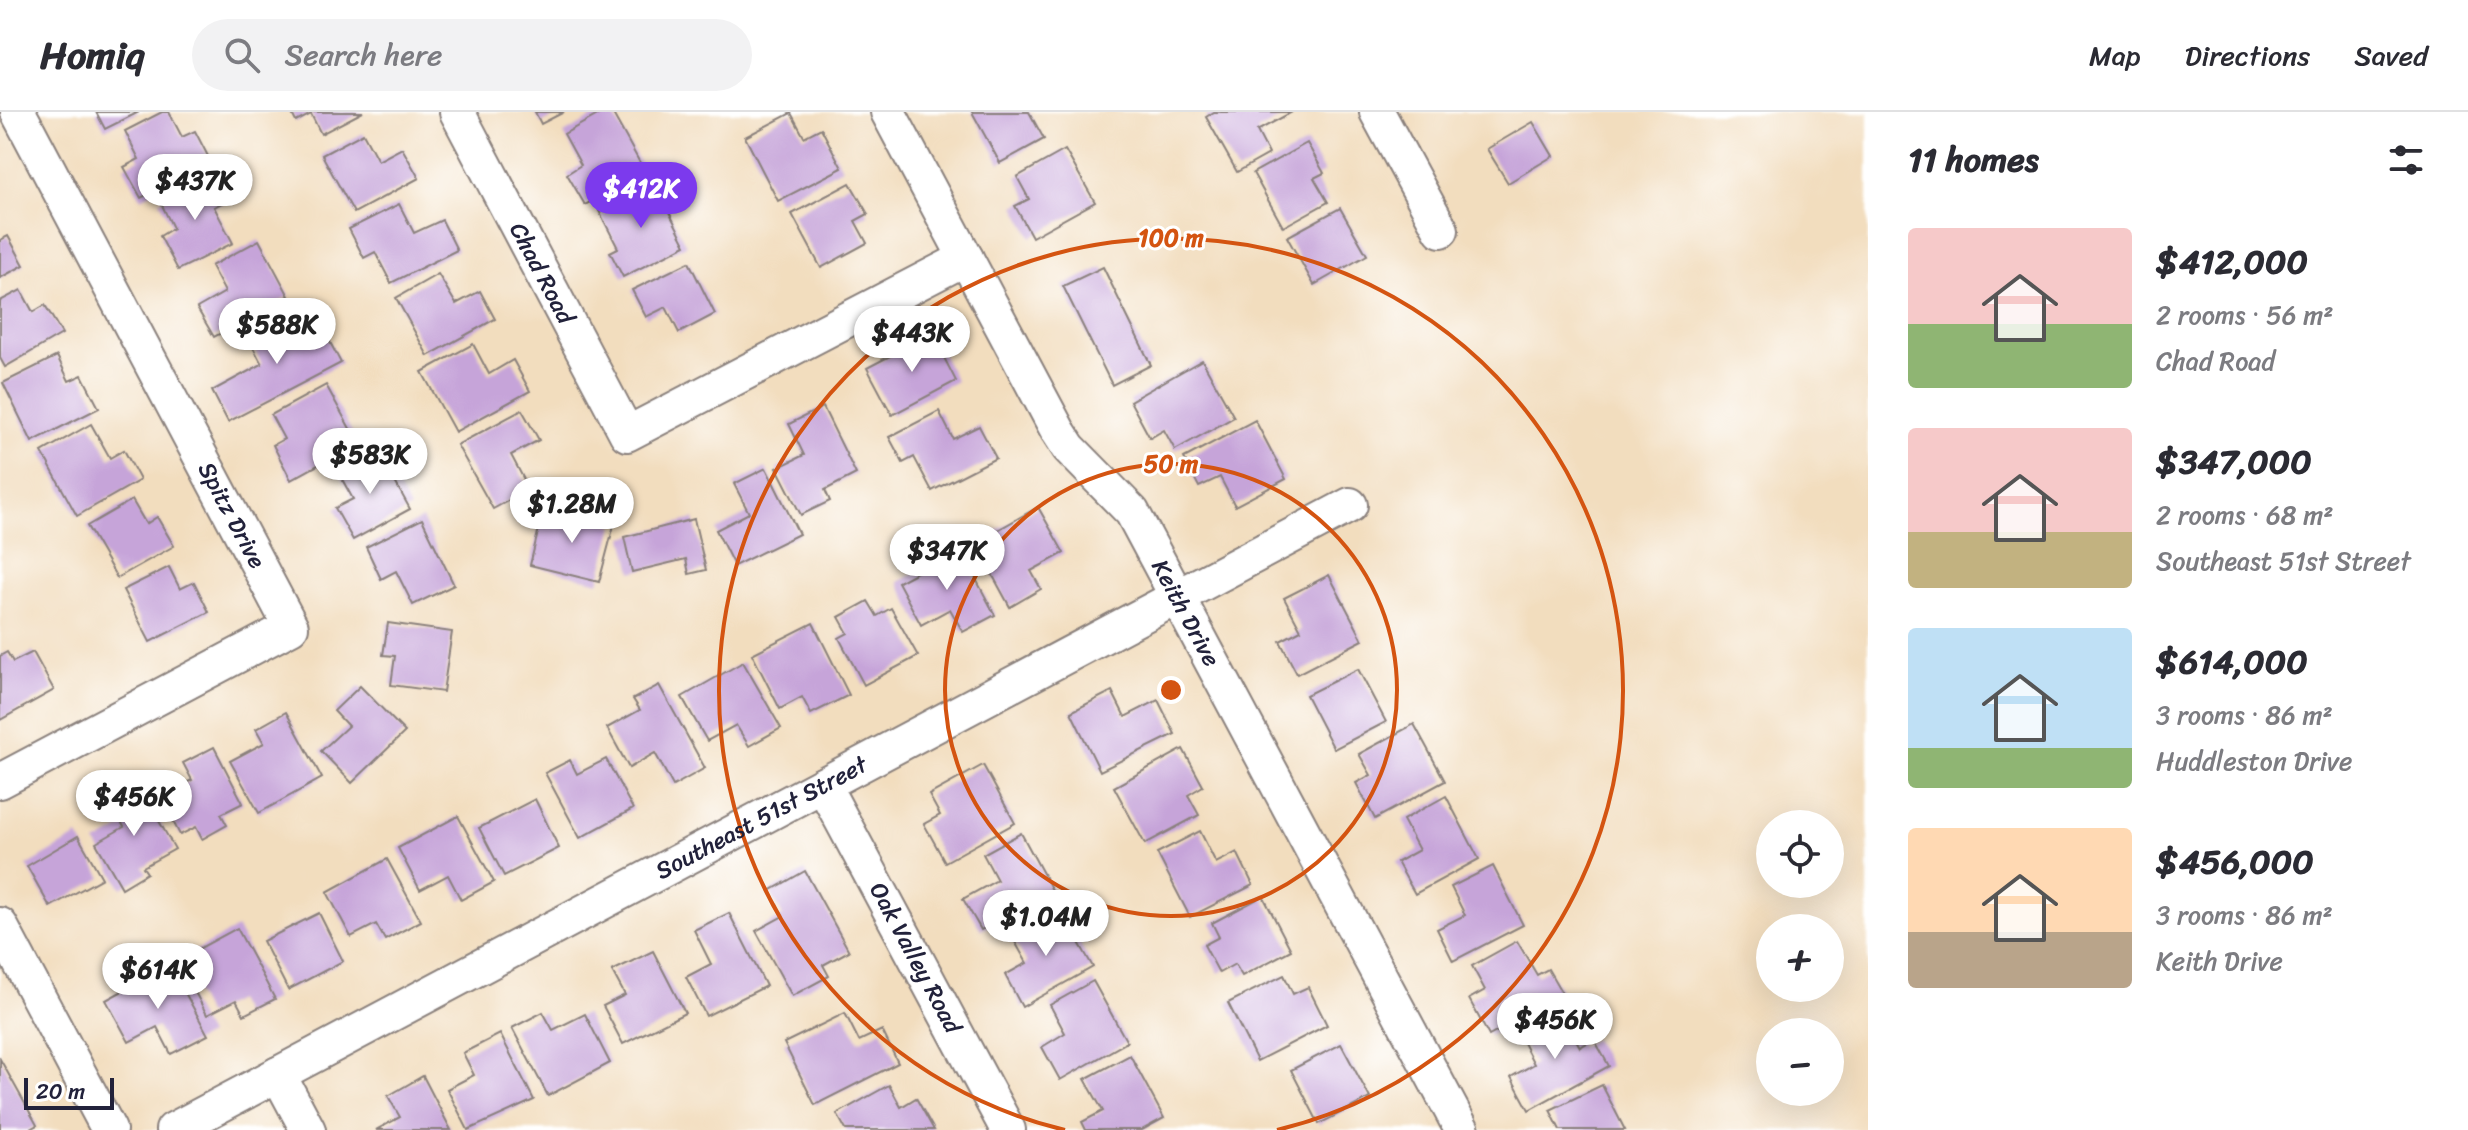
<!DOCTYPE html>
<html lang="en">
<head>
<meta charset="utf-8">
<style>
	:root { --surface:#fff; --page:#f2f2f3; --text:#2b2b33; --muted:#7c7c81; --line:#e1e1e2; --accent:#7c3aed }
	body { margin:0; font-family:Sriracha,sans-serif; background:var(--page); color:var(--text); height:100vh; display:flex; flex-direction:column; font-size:30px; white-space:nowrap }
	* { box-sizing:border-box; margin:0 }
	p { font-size:26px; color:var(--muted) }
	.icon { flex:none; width:44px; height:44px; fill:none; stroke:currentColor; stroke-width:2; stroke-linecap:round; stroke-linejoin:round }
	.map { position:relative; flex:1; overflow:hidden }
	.panel { display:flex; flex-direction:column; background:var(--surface); width:600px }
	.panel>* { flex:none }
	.buttons { position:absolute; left:1756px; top:698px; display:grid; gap:16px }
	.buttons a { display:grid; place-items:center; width:88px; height:88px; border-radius:50%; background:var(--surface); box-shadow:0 8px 32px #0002; font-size:40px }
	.scale { position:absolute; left:24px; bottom:20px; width:90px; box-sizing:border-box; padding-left:8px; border:4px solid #22223b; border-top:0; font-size:22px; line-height:28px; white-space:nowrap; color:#22223b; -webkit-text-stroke:6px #fff; paint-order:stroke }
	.price { position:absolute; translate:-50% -68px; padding:0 18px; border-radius:28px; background:#fff; color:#222; font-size:26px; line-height:52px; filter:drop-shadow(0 2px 4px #0008) }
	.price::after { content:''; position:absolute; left:50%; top:48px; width:24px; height:18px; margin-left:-12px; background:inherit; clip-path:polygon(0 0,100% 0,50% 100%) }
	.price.on { background:var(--accent); color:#fff }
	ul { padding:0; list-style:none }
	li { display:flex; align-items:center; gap:24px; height:200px; padding:0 40px }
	li span { display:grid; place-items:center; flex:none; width:224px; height:160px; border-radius:8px; color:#555 }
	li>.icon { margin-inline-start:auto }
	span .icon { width:96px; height:96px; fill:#fffc; stroke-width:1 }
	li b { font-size:34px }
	h2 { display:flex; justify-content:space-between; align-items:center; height:96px; padding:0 40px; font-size:34px }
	header { display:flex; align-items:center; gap:48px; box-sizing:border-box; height:112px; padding:0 40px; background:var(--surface); border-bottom:2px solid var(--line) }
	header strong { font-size:38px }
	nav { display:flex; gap:44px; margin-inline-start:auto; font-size:28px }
	.search { width:560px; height:72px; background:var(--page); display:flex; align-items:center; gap:20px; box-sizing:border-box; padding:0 28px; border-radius:44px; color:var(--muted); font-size:30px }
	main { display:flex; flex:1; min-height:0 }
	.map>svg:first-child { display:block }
</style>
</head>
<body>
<header>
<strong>Homiq</strong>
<div class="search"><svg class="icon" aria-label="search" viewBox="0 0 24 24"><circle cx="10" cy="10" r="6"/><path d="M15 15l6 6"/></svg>Search here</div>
<nav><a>Map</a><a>Directions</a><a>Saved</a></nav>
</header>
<main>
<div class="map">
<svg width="1868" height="1018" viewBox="0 0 1868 1018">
	<rect width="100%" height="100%" fill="#fff"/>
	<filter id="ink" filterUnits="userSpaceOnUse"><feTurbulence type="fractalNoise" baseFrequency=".0125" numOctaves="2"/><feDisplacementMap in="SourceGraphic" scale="16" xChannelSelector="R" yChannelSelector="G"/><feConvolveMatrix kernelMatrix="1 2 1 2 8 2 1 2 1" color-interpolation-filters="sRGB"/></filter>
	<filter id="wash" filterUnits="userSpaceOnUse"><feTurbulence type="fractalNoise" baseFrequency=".006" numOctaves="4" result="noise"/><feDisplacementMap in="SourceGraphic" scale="32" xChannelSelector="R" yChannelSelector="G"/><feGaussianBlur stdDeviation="1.8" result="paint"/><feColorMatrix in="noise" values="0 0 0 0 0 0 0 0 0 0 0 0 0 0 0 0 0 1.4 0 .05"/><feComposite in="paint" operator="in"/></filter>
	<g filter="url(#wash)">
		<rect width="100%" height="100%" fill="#f2ddbe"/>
		<g id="blocks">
			<!-- building -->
			<g fill="#c6a4d9">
				<path d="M96 0H139L105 17Z"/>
				<path d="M162 0H169L182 25 195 19 211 50 141 86 124 55 139 47 125 19Z"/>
				<path d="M291 0H363L321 22 311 2 296 10Z"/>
				<path d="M535 0H564L541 12Z"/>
				<path d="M603 0H612L645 60 585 93 567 62 581 53 564 22Z"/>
				<path d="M972 0H1029L1044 27 1000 51Z"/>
				<path d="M1214 0H1292L1257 19 1269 42 1237 60 1206 5Z"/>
				<path d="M791 1 804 25 821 16 842 56 778 89 745 25Z"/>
				<path d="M1533 10 1553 44 1508 71 1487 37Z"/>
				<path d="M363 21 378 49 402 36 419 66 354 101 322 43Z"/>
				<path d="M1307 31 1324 61 1314 66 1328 90 1283 115 1253 61Z"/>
				<path d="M1065 38 1095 90 1032 125 1015 94 1029 87 1017 65Z"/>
				<path d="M215 61 229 87 214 95 233 131 178 158 160 124 173 116 160 89Z"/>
				<path d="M654 71 686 133 623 165 610 140 618 136 599 99Z"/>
				<path d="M850 71 868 102 855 109 867 131 821 156 792 102Z"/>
				<path d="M399 92 414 121 442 108 457 138 391 171 375 140 364 146 349 117Z"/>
				<path d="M1340 96 1367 143 1314 173 1287 125Z"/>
				<path d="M8 124 24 153 0 166V128Z"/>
				<path d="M259 128 289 184 214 225 197 196 225 180 211 154Z"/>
				<path d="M689 150 715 202 679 221 666 195 646 205 632 178Z"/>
				<path d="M1103 155 1151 253 1112 273 1063 174Z"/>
				<path d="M438 162 456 192 480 179 495 207 428 244 396 186Z"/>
				<path d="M21 178 33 200 45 193 62 222 5 255 0 246V189Z"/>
				<path d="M296 199 310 227 324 219 341 251 228 310 212 279 262 252 247 224Z"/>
				<path d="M932 222 956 269 892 303 867 256Z"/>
				<path d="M473 232 489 262 513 248 530 279 455 320 422 260Z"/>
				<path d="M57 244 69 269 82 263 99 296 32 330 3 271Z"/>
				<path d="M1202 248 1234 305 1175 338 1164 318 1150 326 1130 289Z"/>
				<path d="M326 273 358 331 291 368 273 333 284 327 271 303Z"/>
				<path d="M823 295 856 362 825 378 830 389 801 403 777 356 804 343 789 312Z"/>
				<path d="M522 298 539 328 511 343 529 377 493 397 457 333Z"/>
				<path d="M939 299 953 327 979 314 996 346 932 379 914 345 903 351 889 325Z"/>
				<path d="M1255 308 1286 367 1235 394 1220 365 1199 375 1184 346Z"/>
				<path d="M91 312 110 346 124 338 140 368 77 404 42 340Z"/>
				<path d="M377 337 410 397 353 428 335 396 353 387 338 360Z"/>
				<path d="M766 356 799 422 734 454 716 418 749 401 734 372Z"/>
				<path d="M132 388 146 412 157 405 174 434 117 466 87 414Z"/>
				<path d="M1038 395 1064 441 1031 459 1041 477 1010 495 975 431Z"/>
				<path d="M544 396 614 413 599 470 530 453Z"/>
				<path d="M422 407 454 473 413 493 396 459 381 467 366 435Z"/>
				<path d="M694 407 706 458 689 462 686 447 632 460 624 425Z"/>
				<path d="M960 437 995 503 963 520 950 497 921 513 898 470Z"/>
				<path d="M169 455 180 477 194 470 209 500 150 530 123 478Z"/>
				<path d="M1329 463 1363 528 1297 562 1280 529 1301 518 1284 486Z"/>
				<path d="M868 489 877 504 891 496 918 544 864 573 839 526 848 521 839 505Z"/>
				<path d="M388 511 452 520 443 580 391 573 395 544 383 543Z"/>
				<path d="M813 511 849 583 811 602 802 585 780 597 752 542Z"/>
				<path d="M7 540 13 550 33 540 54 578 0 608V544Z"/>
				<path d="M743 550 781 616 749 634 736 613 707 629 682 585Z"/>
				<path d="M1358 557 1386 610 1334 637 1306 583Z"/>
				<path d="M659 573 705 656 673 674 655 641 629 656 607 616 640 598 633 587Z"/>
				<path d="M360 574 405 620 352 671 321 639 348 614 334 599Z"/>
				<path d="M1112 579 1125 605 1158 588 1175 622 1100 659 1071 600Z"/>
				<path d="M286 600 322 666 259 701 230 649 264 631 256 617Z"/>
				<path d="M1414 612 1445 669 1375 707 1356 671 1371 663 1359 642Z"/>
				<path d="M214 635 243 691 221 702 227 713 202 727 196 715 180 723 160 684 192 668 183 651Z"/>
				<path d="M1183 637 1203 674 1188 683 1199 703 1145 732 1114 675Z"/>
				<path d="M606 647 633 697 580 726 545 661 570 648 577 662Z"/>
				<path d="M983 653 1015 711 945 750 924 712 940 703 929 683Z"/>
				<path d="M139 674 175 737 143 755 147 761 122 776 96 731 124 715 110 691Z"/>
				<path d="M1446 684 1479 747 1415 782 1397 750 1419 738 1403 708Z"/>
				<path d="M535 687 559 736 504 764 479 716Z"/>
				<path d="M458 704 494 770 461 788 448 763 420 778 398 736Z"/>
				<path d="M1200 719 1216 751 1237 740 1253 773 1190 805 1157 741Z"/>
				<path d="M1021 721 1052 778 981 818 963 787 997 768 983 742Z"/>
				<path d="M78 724 102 766 50 795 27 754Z"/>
				<path d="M387 747 421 809 385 828 376 812 351 825 327 780Z"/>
				<path d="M1493 754 1523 813 1453 849 1437 817 1465 803 1451 775Z"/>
				<path d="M805 759 849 839 823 853 829 864 792 884 756 819 783 804 770 779Z"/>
				<path d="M1263 784 1291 838 1242 864 1235 852 1219 861 1204 833 1219 825 1212 811Z"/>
				<path d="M1054 797 1073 829 1077 827 1093 855 1022 895 1005 863 1027 851 1010 821Z"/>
				<path d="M319 801 343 849 288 878 263 829Z"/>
				<path d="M729 801 766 874 706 904 686 865 711 852 694 818Z"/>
				<path d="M237 816 275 887 244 903 236 888 207 903 178 848Z"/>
				<path d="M1517 829 1537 863 1548 857 1563 883 1489 924 1469 887 1485 878 1472 854Z"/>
				<path d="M653 839 685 901 623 932 603 894 625 883 612 859Z"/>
				<path d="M170 853 208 923 171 942 157 915 129 930 106 888Z"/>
				<path d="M1284 863 1293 882 1308 875 1327 913 1257 949 1228 891Z"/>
				<path d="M1093 869 1127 930 1060 968 1042 935 1065 921 1050 893Z"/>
				<path d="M543 900 553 918 585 902 610 951 548 984 512 916Z"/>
				<path d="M1561 900 1580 935 1594 927 1609 954 1529 998 1511 965 1534 952 1519 923Z"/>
				<path d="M845 901 859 929 882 918 898 951 815 993 784 931Z"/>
				<path d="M500 922 534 988 468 1018 447 977 474 963 463 941Z"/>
				<path d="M1341 932 1370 986 1319 1012 1291 958Z"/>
				<path d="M1130 943 1164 1006 1142 1018H1086L1082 1010 1103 999 1085 967Z"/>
				<path d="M0 947 37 1013 28 1018H0Z"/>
				<path d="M423 964 451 1018H376L400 1005 388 984Z"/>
				<path d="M889 973 901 995 916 986 934 1018H846L837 1002Z"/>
				<path d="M1602 973 1625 1018H1560L1550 998Z"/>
			</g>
		</g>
	</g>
	<g filter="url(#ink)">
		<use href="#blocks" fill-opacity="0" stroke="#8a807c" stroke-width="2"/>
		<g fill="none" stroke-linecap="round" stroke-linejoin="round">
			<defs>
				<g id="minor">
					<path id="s1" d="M457 0 627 322 966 146"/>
					<path id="s2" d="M888 0 1058 319 1069 336 1132 400 1462 1018"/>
					<path d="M1377 0 1441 118"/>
					<path d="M0 669 291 515 18 0"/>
					<path id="s3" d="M823 673 1008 1018"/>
					<path d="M0 813 109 1018"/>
					<path d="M278 962 308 1018"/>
					<path id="s4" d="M173 1018 1350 393"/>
				</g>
			</defs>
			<!-- minor casing -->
			<use href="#minor" stroke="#8a807c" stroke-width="38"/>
			<!-- minor -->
			<use href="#minor" stroke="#fff" stroke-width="34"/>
		</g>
	</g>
	<!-- distance rings -->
	<g fill="none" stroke="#d45411" stroke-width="4">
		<circle cx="1171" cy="578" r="226"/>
		<path d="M1065 1018A452 452 0 1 1 1277 1018"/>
	</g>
	<g text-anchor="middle" stroke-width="6" stroke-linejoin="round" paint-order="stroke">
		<!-- street labels -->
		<g font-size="24" fill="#22223b" stroke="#fff">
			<text dy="8" stroke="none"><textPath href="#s1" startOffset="182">Chad Road</textPath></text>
			<text transform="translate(232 403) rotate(62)" y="8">Spitz Drive</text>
			<text dy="8" stroke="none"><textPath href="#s2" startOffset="586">Keith Drive</textPath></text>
			<text dy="8" stroke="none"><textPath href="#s4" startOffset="666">Southeast 51st Street</textPath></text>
			<text dy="8" stroke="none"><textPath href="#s3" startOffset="196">Oak Valley Road</textPath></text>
		</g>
	</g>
	<circle cx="1171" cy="578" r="12" fill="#d45411" stroke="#fff" stroke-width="4"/>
	<g font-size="24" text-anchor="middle" font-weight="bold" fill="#d45411" stroke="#fff" stroke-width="6" stroke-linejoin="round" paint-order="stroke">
		<text x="1171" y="134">100 m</text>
		<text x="1171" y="360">50 m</text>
	</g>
</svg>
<div class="buttons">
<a><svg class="icon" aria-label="locate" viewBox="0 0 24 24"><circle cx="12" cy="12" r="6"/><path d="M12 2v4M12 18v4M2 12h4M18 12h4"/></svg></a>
<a>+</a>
<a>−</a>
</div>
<div class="scale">20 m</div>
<b class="price" style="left:195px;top:110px">$437K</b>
<b class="price on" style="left:641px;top:118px">$412K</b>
<b class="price" style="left:277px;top:254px">$588K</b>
<b class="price" style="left:912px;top:262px">$443K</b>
<b class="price" style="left:370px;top:384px">$583K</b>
<b class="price" style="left:572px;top:433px">$1.28M</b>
<b class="price" style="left:947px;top:480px">$347K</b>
<b class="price" style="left:134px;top:726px">$456K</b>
<b class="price" style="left:1046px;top:846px">$1.04M</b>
<b class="price" style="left:158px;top:899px">$614K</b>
<b class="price" style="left:1555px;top:949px">$456K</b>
</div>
<section class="panel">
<h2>11 homes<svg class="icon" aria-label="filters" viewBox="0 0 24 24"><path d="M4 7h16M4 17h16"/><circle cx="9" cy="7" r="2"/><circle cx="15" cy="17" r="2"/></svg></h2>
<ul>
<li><span style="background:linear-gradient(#f6c9c9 60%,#8fb573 0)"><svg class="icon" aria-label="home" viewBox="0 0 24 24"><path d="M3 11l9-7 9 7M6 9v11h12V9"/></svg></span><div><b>$412,000</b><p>2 rooms · 56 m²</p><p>Chad Road</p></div></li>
<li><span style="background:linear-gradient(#f6c9c9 65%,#c2b280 0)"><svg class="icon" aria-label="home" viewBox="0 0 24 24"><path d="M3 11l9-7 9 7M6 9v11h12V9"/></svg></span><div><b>$347,000</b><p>2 rooms · 68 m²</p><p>Southeast 51st Street</p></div></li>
<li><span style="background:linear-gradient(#bfe0f5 75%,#8fb573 0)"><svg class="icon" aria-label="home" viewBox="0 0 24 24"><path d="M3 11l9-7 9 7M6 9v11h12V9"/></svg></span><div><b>$614,000</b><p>3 rooms · 86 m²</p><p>Huddleston Drive</p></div></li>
<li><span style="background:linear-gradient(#ffd9b3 65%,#b9a48a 0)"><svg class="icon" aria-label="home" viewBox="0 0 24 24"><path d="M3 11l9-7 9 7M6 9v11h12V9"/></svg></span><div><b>$456,000</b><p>3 rooms · 86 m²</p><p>Keith Drive</p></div></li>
</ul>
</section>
</main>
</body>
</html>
